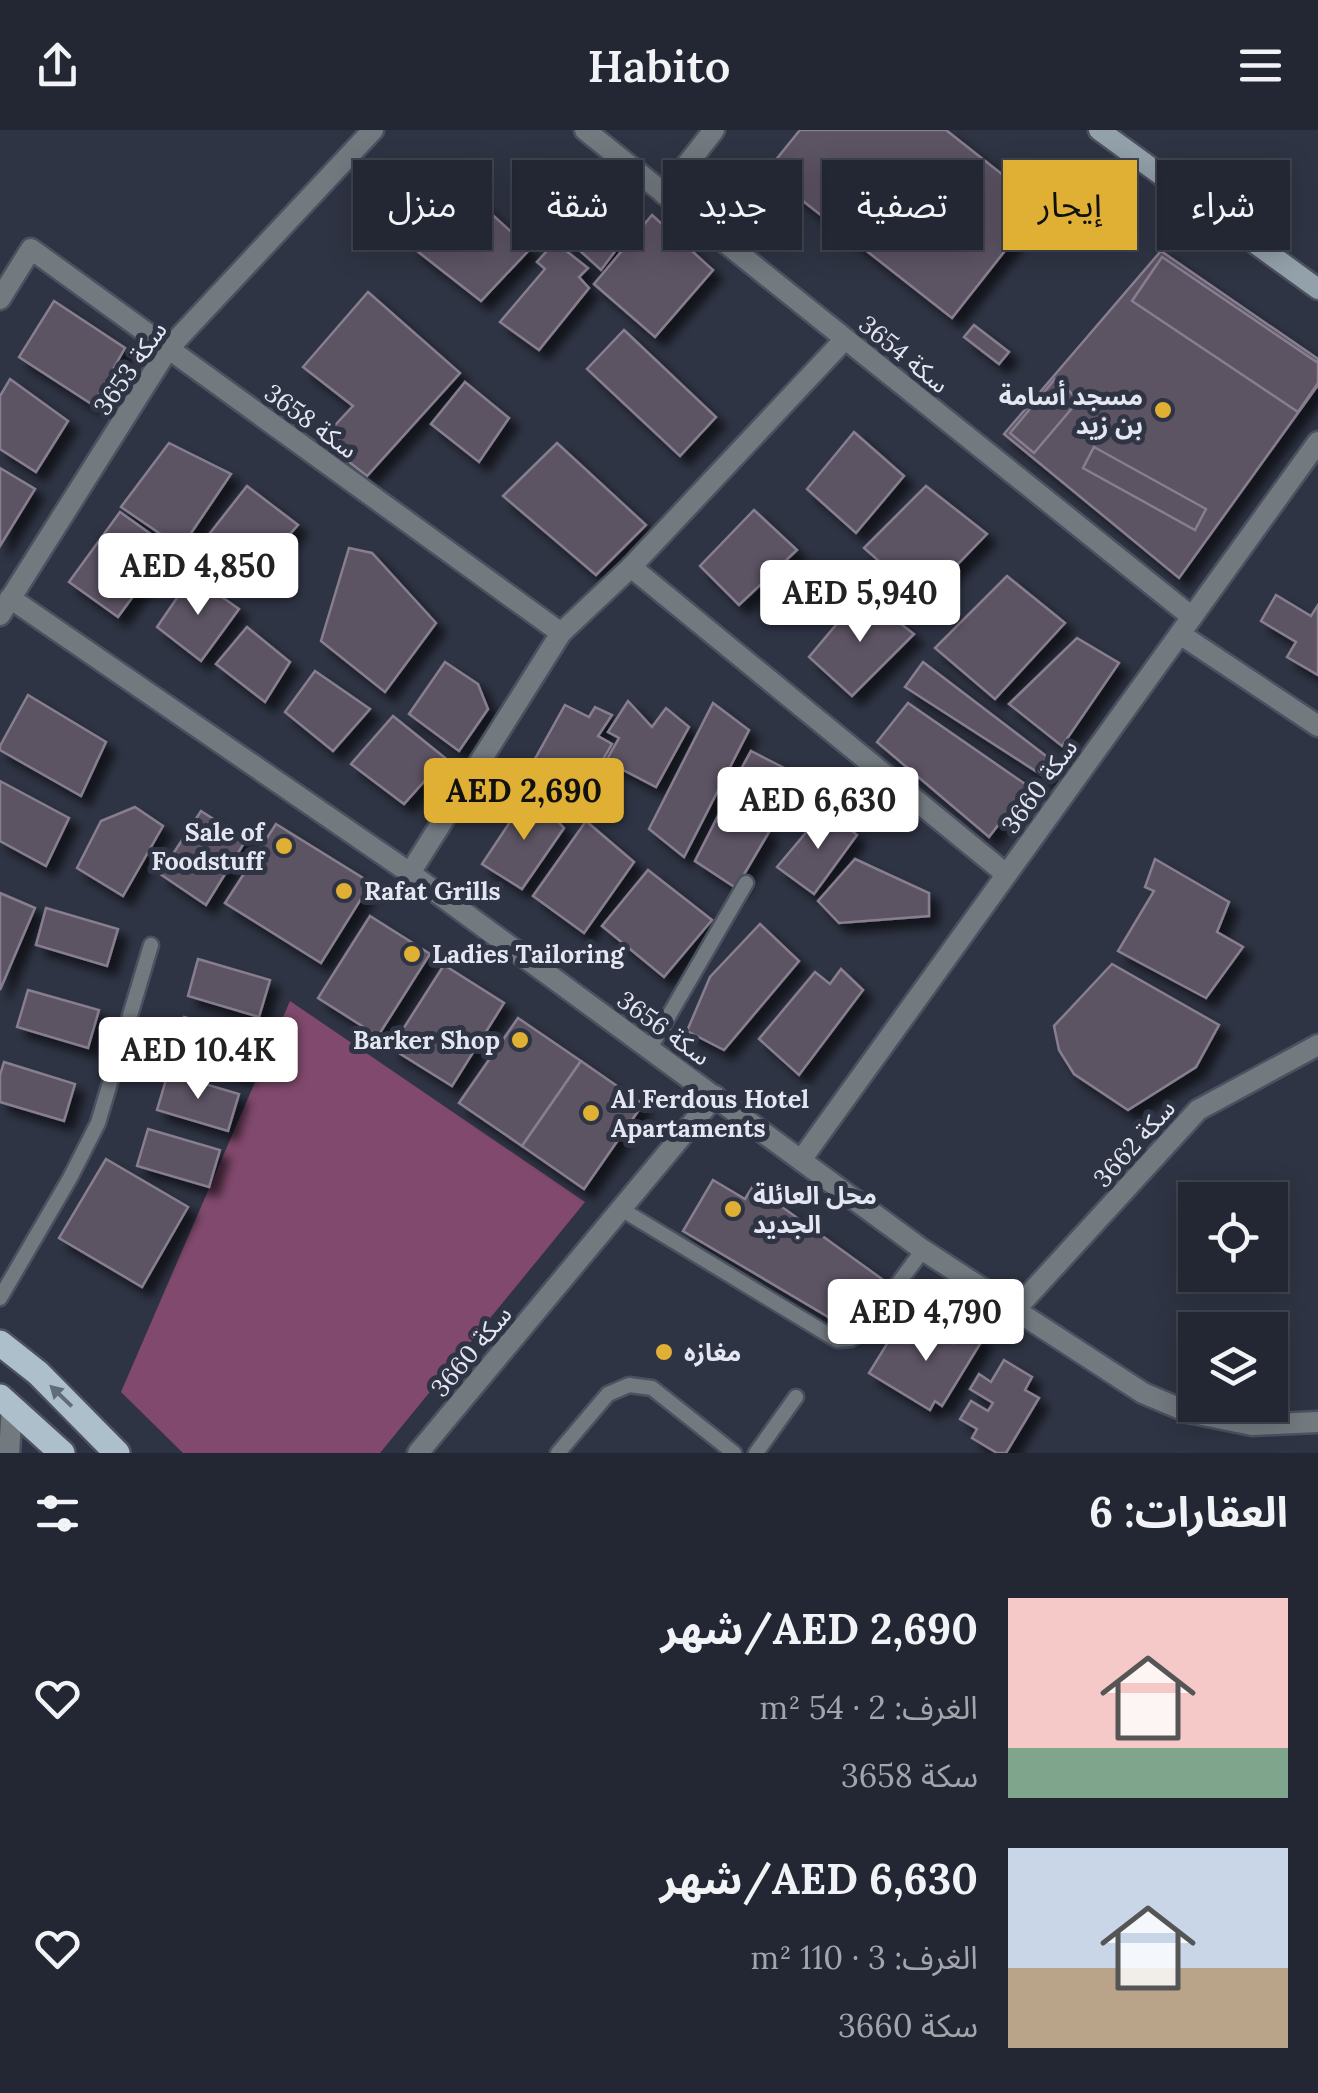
<!DOCTYPE html>
<html lang="ar">
<head>
<meta charset="utf-8">
<style>
	:root { --surface:#232733; --page:#2f333f; --text:#f1f3f6; --muted:#a3a5ac; --line:#40444e; --accent:#dfb034 }
	body { margin:0; font-family:Lora,"Noto Sans Arabic",serif; background:var(--page); color:var(--text); direction:rtl; height:100vh; display:flex; flex-direction:column; font-size:38px; white-space:nowrap }
	* { box-sizing:border-box; margin:0 }
	p { font-size:32px; color:var(--muted) }
	.icon { flex:none; width:55px; height:55px; fill:none; stroke:currentColor; stroke-width:2; stroke-linecap:round; stroke-linejoin:round }
	.map { position:relative; height:1323px; overflow:hidden; direction:ltr }
	.details { display:flex; flex-direction:column; background:var(--surface); flex:1 }
	.details>* { flex:none }
	.hud { position:absolute; left:30px; top:30px; width:1260px; height:90px; direction:rtl; display:flex; gap:20px }
	.fabs { position:absolute; left:1178px; top:1052px; display:grid; gap:20px }
	.fabs a { display:grid; place-items:center; width:110px; height:110px; border-radius:0px; background:var(--surface); box-shadow:0 5px 25px #0003,0 0 0 2px var(--line); font-size:50px }
	.price { position:absolute; translate:-50% -85px; padding:0 22px; border-radius:10px; background:#fff; color:#222; font-size:32px; line-height:65px; filter:drop-shadow(0 2px 5px #0008) }
	.price::after { content:''; position:absolute; left:50%; top:60px; width:30px; height:22px; margin-left:-15px; background:inherit; clip-path:polygon(0 0,100% 0,50% 100%) }
	.price.active { background:var(--accent); color:#111 }
	ul { padding:0; list-style:none }
	li { display:flex; align-items:center; gap:30px; height:250px; padding:0 30px }
	li span { display:grid; place-items:center; flex:none; width:280px; height:200px; border-radius:0px; color:#555 }
	li>.icon { margin-inline-start:auto }
	span .icon { width:120px; height:120px; fill:#fffc; stroke-width:1 }
	li b { font-size:42px }
	h2 { display:flex; justify-content:space-between; align-items:center; height:120px; padding:0 30px; font-size:42px }
	.chip { padding:0 35px; border-radius:0px; background:var(--surface); box-shadow:0 5px 25px #0003,0 0 0 2px var(--line); font-size:35px; line-height:90px }
	.chip.active { background:var(--accent); color:#111 }
	header { display:flex; justify-content:space-between; align-items:center; height:130px; padding:0 30px; background:var(--surface); font-size:45px; font-weight:600 }
	.map>svg:first-child { display:block }
</style>
</head>
<body>
<header><svg class="icon" aria-label="menu" viewBox="0 0 24 24"><path d="M4 6h16M4 12h16M4 18h16"/></svg>Habito<svg class="icon" aria-label="share" viewBox="0 0 24 24"><path d="M12 15V3M7 8l5-5 5 5M5 13v7h14v-7"/></svg></header>
<div class="map">
<svg width="1318" height="1323" viewBox="0 0 1318 1323">
	<defs>
		<filter id="shadow"><feDropShadow dx="9" dy="9" stdDeviation="5" flood-color="#0009"/></filter>
	</defs>
	<rect width="100%" height="100%" fill="#2f3444"/>
	<!-- green -->
	<path fill="#81496d" d="M290 871 585 1072 380 1323H183L121 1262Z"/>
	<!-- building -->
	<g fill="#5b5364" stroke="#877e90" stroke-width="2.5" filter="url(#shadow)">
		<path d="M800 0H946L1041 75 952 188 766 42Z"/>
		<path d="M588 52 637 92 601 140 567 109 579 96 562 80Z"/>
		<path d="M464 59 530 119 481 171 412 117Z"/>
		<path d="M652 85 713 140 655 207 594 154Z"/>
		<path d="M555 112 588 138 579 147 589 158 539 220 500 192 545 139 537 132Z"/>
		<path d="M1161 121 1318 229V255L1179 448 1004 304Z"/>
		<path d="M1162 127 1318 233V253L1298 282 1132 171Z"/>
		<path d="M368 162 460 243 367 346 321 310 353 276 303 237Z"/>
		<path d="M54 171 125 218 93 275 19 227Z"/>
		<path d="M974 195 1009 222 999 234 964 207Z"/>
		<path d="M624 200 716 287 680 326 587 239Z"/>
		<path d="M10 249 68 291 36 342 0 319V266Z"/>
		<path d="M1055 249 1079 270 1034 323 1010 303Z"/>
		<path d="M465 252 509 288 479 332 431 294Z"/>
		<path d="M854 302 904 346 856 403 807 359Z"/>
		<path d="M169 313 231 344 181 418 121 377Z"/>
		<path d="M557 313 646 395 596 445 503 366Z"/>
		<path d="M1094 317 1206 379 1195 400 1083 338Z"/>
		<path d="M0 338 35 359 0 416Z"/>
		<path d="M247 356 298 395 249 450 203 412Z"/>
		<path d="M926 356 987 404 923 470 864 418Z"/>
		<path d="M754 380 797 420 739 475 700 436Z"/>
		<path d="M120 382 169 417 118 487 69 452Z"/>
		<path d="M349 418 372 423 436 493 385 562 321 511Z"/>
		<path d="M192 446 239 479 201 531 157 497Z"/>
		<path d="M1007 446 1065 493 995 569 935 518Z"/>
		<path d="M862 464 914 504 852 566 809 527Z"/>
		<path d="M1276 465 1311 486 1318 475V545L1287 527 1296 512 1261 491Z"/>
		<path d="M247 497 290 532 265 572 216 534Z"/>
		<path d="M1077 508 1119 533 1062 616 1009 574Z"/>
		<path d="M445 532 478 554 488 579 459 621 409 584Z"/>
		<path d="M923 532 1054 632 1048 649 905 557Z"/>
		<path d="M315 541 370 579 333 621 285 582Z"/>
		<path d="M28 565 106 612 81 666 0 620V616Z"/>
		<path d="M628 571 652 597 666 578 689 597 656 657 606 631 619 608 608 602Z"/>
		<path d="M713 573 749 600 684 727 649 699Z"/>
		<path d="M908 573 1028 656 989 707 877 612Z"/>
		<path d="M565 575 589 587 595 577 612 585 598 606 612 614 576 676 526 645Z"/>
		<path d="M393 586 445 628 404 674 351 634Z"/>
		<path d="M751 621 792 642 766 688 728 663Z"/>
		<path d="M0 651 69 688 46 736 0 711Z"/>
		<path d="M530 662 564 698 522 759 482 734Z"/>
		<path d="M725 672 769 702 736 758 695 731Z"/>
		<path d="M135 677 163 696 123 766 77 738 101 691Z"/>
		<path d="M825 680 857 705 814 764 777 737Z"/>
		<path d="M201 681 246 710 206 775 160 744Z"/>
		<path d="M586 691 634 732 584 803 533 766Z"/>
		<path d="M276 694 371 753 321 833 225 773Z"/>
		<path d="M855 729 929 763V786L839 793 818 771Z"/>
		<path d="M1155 729 1229 772 1217 802 1243 817 1206 868 1118 821 1154 761 1145 757Z"/>
		<path d="M648 740 712 790 664 847 602 796Z"/>
		<path d="M0 763 35 778 0 860Z"/>
		<path d="M46 778 118 799 107 836 36 815Z"/>
		<path d="M370 786 430 824 378 906 318 868Z"/>
		<path d="M760 794 799 831 724 920 687 901 710 847Z"/>
		<path d="M198 829 270 850 259 887 188 866Z"/>
		<path d="M1112 834 1219 895 1196 937 1128 980 1074 944 1059 920 1054 896Z"/>
		<path d="M444 835 504 873 452 956 391 918Z"/>
		<path d="M841 839 863 860 799 945 759 909 815 842 830 854Z"/>
		<path d="M28 860 99 880 88 918 17 897Z"/>
		<path d="M184 887 254 908 244 945 173 924Z"/>
		<path d="M518 888 581 931 522 1016 459 973Z"/>
		<path d="M581 931 643 974 584 1059 522 1016Z"/>
		<path d="M4 932 75 954 64 991 0 972V945Z"/>
		<path d="M168 943 239 964 228 1001 157 980Z"/>
		<path d="M148 999 220 1020 209 1057 137 1036Z"/>
		<path d="M106 1029 188 1077 142 1157 59 1108Z"/>
		<path d="M713 1050 745 1069 753 1056 882 1149 852 1201 683 1101Z"/>
		<path d="M918 1192 953 1213 963 1197 983 1209 942 1276 935 1271 930 1280 869 1243 893 1204 906 1213Z"/>
		<path d="M1004 1230 1032 1247 1025 1260 1039 1268 1006 1323H997L972 1308 977 1299 960 1289 971 1271 988 1281 993 1273 970 1259 979 1244 991 1252Z"/>
	</g>
	<g fill="none" stroke-linecap="round" stroke-linejoin="round">
		<defs>
			<g id="lane">
				<path d="M650 918 746 753"/>
				<path d="M621 1079 837 1210 851 1209 864 1202 874 1186 923 1120"/>
				<path d="M0 1168 70 1048 98 993 151 815"/>
				<path d="M558 1323 608 1264 629 1255 652 1258 734 1323"/>
				<path d="M756 1323 796 1267"/>
			</g>
			<g id="street">
				<path d="M585 0 1192 487"/>
				<path d="M664 64 714 0"/>
				<path d="M0 169 31 119 561 503"/>
				<path d="M631 437 1006 744"/>
				<path d="M10 468 410 743 923 1120 1143 1263 1188 1282 1252 1295 1318 1292"/>
				<path d="M0 485 168 219 373 0"/>
				<path d="M1180 504 1318 596"/>
				<path d="M410 743 561 503 631 437 845 209"/>
				<path d="M801 1030 1318 312"/>
				<path d="M1015 1180 1198 980 1318 915"/>
				<path d="M9 1323 12 1277"/>
				<path d="M418 1323 715 966"/>
			</g>
			<path id="secondary" d="M1099 0 1318 159"/>
			<g id="primary">
				<path d="M0 1213 38 1243 117 1323"/>
				<path d="M0 1267 62 1323"/>
			</g>
		</defs>
		<!-- lane casing -->
		<use href="#lane" stroke="#4c5160" stroke-width="19"/>
		<!-- street casing -->
		<use href="#street" stroke="#4c5160" stroke-width="25"/>
		<!-- secondary casing -->
		<use href="#secondary" stroke="#4c5160" stroke-width="25"/>
		<!-- primary casing -->
		<use href="#primary" stroke="#4c5160" stroke-width="30"/>
		<!-- lane -->
		<use href="#lane" stroke="#727a80" stroke-width="14"/>
		<!-- street -->
		<use href="#street" stroke="#727a80" stroke-width="20"/>
		<!-- secondary -->
		<use href="#secondary" stroke="#93a1aa" stroke-width="20"/>
		<!-- primary -->
		<use href="#primary" stroke="#adbfca" stroke-width="25"/>
	</g>
	<!-- one-way arrows -->
	<defs><path id="oneway-solid" d="M-6-.8H1V-3.2L6.5 0L1 3.2V.8H-6Z" transform="scale(2.5)"/></defs>
	<use fill="#616c7a" href="#oneway-solid" transform="translate(61 1266) rotate(-136)"/>
	<!-- markers -->
	<g fill="#dfb034" stroke="#2f3444" stroke-width="4">
		<circle cx="1163" cy="280" r="10"/>
		<circle cx="284" cy="716" r="10"/>
		<circle cx="344" cy="761" r="10"/>
		<circle cx="412" cy="824" r="10"/>
		<circle cx="520" cy="910" r="10"/>
		<circle cx="591" cy="983" r="10"/>
		<circle cx="733" cy="1079" r="10"/>
		<circle cx="664" cy="1222" r="10"/>
	</g>
	<g text-anchor="middle" stroke-width="10" stroke-linejoin="round" paint-order="stroke">
		<!-- street labels -->
		<g font-size="25" fill="#e4e7f2" stroke="#2f3444">
			<text transform="translate(904 224) rotate(39)" y="9">سكة 3654</text>
			<text transform="translate(130 238) rotate(-55)" y="9">سكة 3653</text>
			<text transform="translate(311 291) rotate(36)" y="9">سكة 3658</text>
			<text transform="translate(1039 656) rotate(-54)" y="9">سكة 3660</text>
			<text transform="translate(664 898) rotate(36)" y="9">سكة 3656</text>
			<text transform="translate(1134 1013) rotate(-48)" y="9">سكة 3662</text>
			<text transform="translate(471 1221) rotate(-50)" y="9">سكة 3660</text>
		</g>
		<!-- poi labels -->
		<g font-size="25" font-weight="bold" fill="#e4e7f2" stroke="#2f3444" text-anchor="start">
			<text x="1143" y="275" text-anchor="end">مسجد أسامة<tspan x="1143" dy="29">بن زيد</tspan></text>
			<text x="264" y="711" text-anchor="end">Sale of<tspan x="264" dy="29">Foodstuff</tspan></text>
			<text x="364" y="770">Rafat Grills</text>
			<text x="432" y="833">Ladies Tailoring</text>
			<text x="500" y="919" text-anchor="end">Barker Shop</text>
			<text x="611" y="978">Al Ferdous Hotel<tspan x="611" dy="29">Apartaments</tspan></text>
			<text x="753" y="1074">محل العائلة<tspan x="753" dy="29">الجديد</tspan></text>
			<text x="684" y="1231">مغازه</text>
		</g>
	</g>
</svg>
<div class="fabs">
<a><svg class="icon" aria-label="locate" viewBox="0 0 24 24"><circle cx="12" cy="12" r="6"/><path d="M12 2v4M12 18v4M2 12h4M18 12h4"/></svg></a>
<a><svg class="icon" aria-label="layers" viewBox="0 0 24 24"><path d="M12 4l9 5-9 5-9-5zM3 14l9 5 9-5"/></svg></a>
</div>
<b class="price" style="left:198px;top:488px">AED 4,850</b>
<b class="price" style="left:860px;top:515px">AED 5,940</b>
<b class="price active" style="left:524px;top:713px">AED 2,690</b>
<b class="price" style="left:818px;top:722px">AED 6,630</b>
<b class="price" style="left:198px;top:972px">AED 10.4K</b>
<b class="price" style="left:926px;top:1234px">AED 4,790</b>
<div class="hud">
<a class="chip">شراء</a>
<a class="chip active">إيجار</a>
<a class="chip">تصفية</a>
<a class="chip">جديد</a>
<a class="chip">شقة</a>
<a class="chip">منزل</a>
</div>
</div>
<section class="details">
<h2>العقارات: 6<svg class="icon" aria-label="filters" viewBox="0 0 24 24"><path d="M4 7h16M4 17h16"/><circle cx="9" cy="7" r="2"/><circle cx="15" cy="17" r="2"/></svg></h2>
<ul>
<li><span style="background:linear-gradient(#f6c9c9 75%,#7fa58c 0)"><svg class="icon" aria-label="home" viewBox="0 0 24 24"><path d="M3 11l9-7 9 7M6 9v11h12V9"/></svg></span><div><b>AED 2,690/شهر</b><p>الغرف: 2 · 54 m²</p><p>سكة 3658</p></div><svg class="icon" aria-label="heart" viewBox="0 0 24 24"><path d="M12 20l-8-8c-3-5 5-10 8-4 3-6 11-1 8 4z"/></svg></li>
<li><span style="background:linear-gradient(#c9d6e8 60%,#b9a48a 0)"><svg class="icon" aria-label="home" viewBox="0 0 24 24"><path d="M3 11l9-7 9 7M6 9v11h12V9"/></svg></span><div><b>AED 6,630/شهر</b><p>الغرف: 3 · 110 m²</p><p>سكة 3660</p></div><svg class="icon" aria-label="heart" viewBox="0 0 24 24"><path d="M12 20l-8-8c-3-5 5-10 8-4 3-6 11-1 8 4z"/></svg></li>
</ul>
</section>
</body>
</html>
